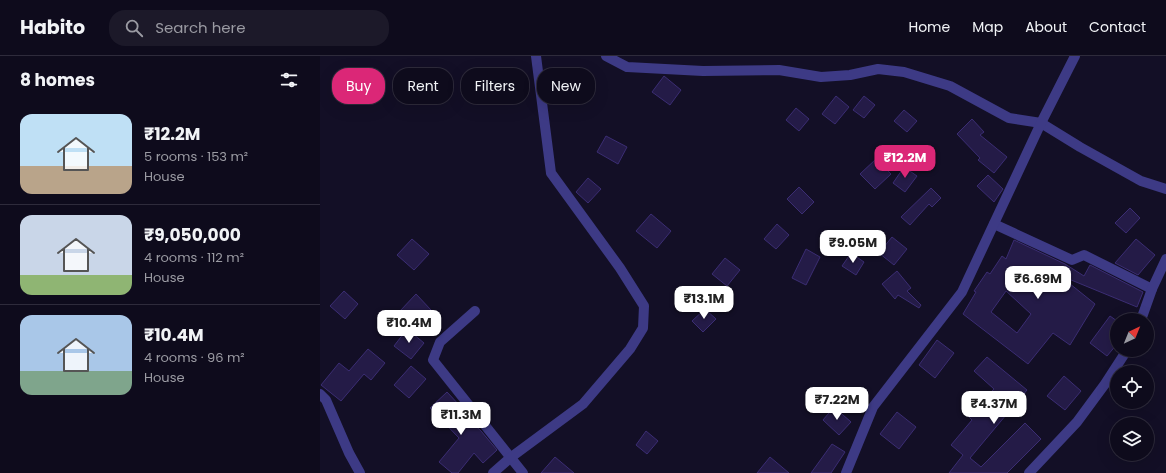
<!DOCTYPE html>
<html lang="en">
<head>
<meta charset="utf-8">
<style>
	:root { --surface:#0e0b1c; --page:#1c1929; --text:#f1f3f6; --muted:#9b9ba3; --line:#2e2b3b; --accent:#db2777 }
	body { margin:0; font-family:Poppins,sans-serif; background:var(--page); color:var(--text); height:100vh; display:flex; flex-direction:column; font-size:15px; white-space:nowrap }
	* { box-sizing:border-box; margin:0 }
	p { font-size:13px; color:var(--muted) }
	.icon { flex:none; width:22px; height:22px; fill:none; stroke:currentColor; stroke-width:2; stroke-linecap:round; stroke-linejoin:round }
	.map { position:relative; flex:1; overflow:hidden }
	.drawer { display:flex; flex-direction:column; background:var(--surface); width:320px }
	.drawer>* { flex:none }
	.hud { position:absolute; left:12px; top:12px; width:380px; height:36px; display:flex; gap:8px }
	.needle { width:26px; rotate:43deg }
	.tools { position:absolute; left:790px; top:257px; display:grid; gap:8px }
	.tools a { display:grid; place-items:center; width:44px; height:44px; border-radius:50%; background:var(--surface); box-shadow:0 4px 16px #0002,0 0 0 1px var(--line); font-size:20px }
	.price { position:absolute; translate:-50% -34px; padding:0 9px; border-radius:8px; background:#fff; color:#222; font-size:13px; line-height:26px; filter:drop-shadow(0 1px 2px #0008) }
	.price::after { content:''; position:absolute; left:50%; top:24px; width:12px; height:9px; margin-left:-6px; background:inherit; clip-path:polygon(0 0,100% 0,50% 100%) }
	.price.selected { background:var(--accent); color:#fff }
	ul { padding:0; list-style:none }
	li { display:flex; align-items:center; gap:12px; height:100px; padding:0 20px }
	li+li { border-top:1px solid var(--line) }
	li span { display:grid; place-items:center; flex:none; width:112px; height:80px; border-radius:12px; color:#555 }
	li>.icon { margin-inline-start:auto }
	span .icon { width:48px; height:48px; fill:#fffc; stroke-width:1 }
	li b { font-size:17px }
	h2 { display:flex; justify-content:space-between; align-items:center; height:48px; padding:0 20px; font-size:17px }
	.pill { padding:0 14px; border-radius:16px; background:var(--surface); box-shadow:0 4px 16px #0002,0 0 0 1px var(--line); font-size:14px; line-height:36px }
	.pill.selected { background:var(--accent); color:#fff }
	header { display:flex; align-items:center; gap:24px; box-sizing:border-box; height:56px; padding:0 20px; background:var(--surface); border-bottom:1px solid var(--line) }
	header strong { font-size:19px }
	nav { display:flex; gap:22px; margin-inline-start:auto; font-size:14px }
	.search { width:280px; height:36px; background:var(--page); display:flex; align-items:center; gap:10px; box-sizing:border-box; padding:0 14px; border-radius:16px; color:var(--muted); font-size:15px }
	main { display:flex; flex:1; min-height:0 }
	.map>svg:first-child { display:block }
</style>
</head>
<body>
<header>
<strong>Habito</strong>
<div class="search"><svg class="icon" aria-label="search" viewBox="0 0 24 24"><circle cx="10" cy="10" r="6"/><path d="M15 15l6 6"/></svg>Search here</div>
<nav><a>Home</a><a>Map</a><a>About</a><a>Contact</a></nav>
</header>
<main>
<section class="drawer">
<h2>8 homes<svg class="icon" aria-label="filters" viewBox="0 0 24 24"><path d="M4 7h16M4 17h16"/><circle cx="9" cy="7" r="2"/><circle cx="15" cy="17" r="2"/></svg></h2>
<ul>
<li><span style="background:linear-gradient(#bfe0f5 65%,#b9a48a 0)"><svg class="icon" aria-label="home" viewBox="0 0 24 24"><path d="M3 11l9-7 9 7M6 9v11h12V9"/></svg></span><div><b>₹12.2M</b><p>5 rooms · 153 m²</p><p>House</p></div></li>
<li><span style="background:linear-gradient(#c9d6e8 75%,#8fb573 0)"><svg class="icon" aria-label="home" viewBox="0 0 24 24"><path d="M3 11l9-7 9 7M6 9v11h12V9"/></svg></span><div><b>₹9,050,000</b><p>4 rooms · 112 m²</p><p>House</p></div></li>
<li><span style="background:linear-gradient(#a9c7e8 70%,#7fa58c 0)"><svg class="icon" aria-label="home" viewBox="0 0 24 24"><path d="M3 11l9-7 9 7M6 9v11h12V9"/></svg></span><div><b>₹10.4M</b><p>4 rooms · 96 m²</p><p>House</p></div></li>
</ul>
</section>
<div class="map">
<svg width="846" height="417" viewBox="0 0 846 417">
	<rect width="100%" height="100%" fill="#130f26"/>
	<!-- building -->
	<g fill="#241b47" stroke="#3b2d73" fill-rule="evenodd">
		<path d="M344 20 361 34 350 49 332 36Z"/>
		<path d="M516 40 529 51 515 68 502 58Z"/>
		<path d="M544 40 555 49 544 62 533 54Z"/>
		<path d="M476 52 489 63 479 75 466 64Z"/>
		<path d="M584 54 597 65 587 76 574 65Z"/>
		<path d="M652 63 664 76 660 79 687 101 674 117 658 104 660 102 637 78Z"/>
		<path d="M286 80 307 91 298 108 277 96Z"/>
		<path d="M556 103 571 118 555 133 540 118Z"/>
		<path d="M584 111 597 120 585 136 573 127Z"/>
		<path d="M668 119 683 133 674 146 657 130Z"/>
		<path d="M268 122 281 133 268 147 256 136Z"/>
		<path d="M479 131 494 146 482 158 467 143Z"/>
		<path d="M611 132 621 142 612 151 609 148 590 169 581 161Z"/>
		<path d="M810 152 820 162 806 177 795 167Z"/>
		<path d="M331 158 351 175 337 192 316 175Z"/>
		<path d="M457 168 469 179 456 193 444 183Z"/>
		<path d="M572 181 587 193 574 209 559 197Z"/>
		<path d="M92 183 109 198 94 214 77 199Z"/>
		<path d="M816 183 835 199 818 219 795 207Z"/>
		<path d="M694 184 745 208 764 220 770 209 823 236 817 251 739 219 775 248 750 289 733 277 708 308 643 258 656 236 654 235 667 216 670 218 682 200 686 203ZM686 235 711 258 697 277 671 256Z"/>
		<path d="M486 193 500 201 486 229 472 222Z"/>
		<path d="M531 197 544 206 536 219 522 210Z"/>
		<path d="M405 202 420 214 407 230 392 218Z"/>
		<path d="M577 215 591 232 587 235 601 249 599 252 578 239 575 243 562 228Z"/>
		<path d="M24 235 38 248 25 263 10 250Z"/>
		<path d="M96 238 111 254 95 270 80 255Z"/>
		<path d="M385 253 396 263 383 276 372 265Z"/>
		<path d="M790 260 797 265V288L787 300 770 287Z"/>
		<path d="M87 273 104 287 91 303 74 290Z"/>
		<path d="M617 284 634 297 615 322 599 309Z"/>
		<path d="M48 293 65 307 51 324 44 318 21 345 1 329 19 307 29 315Z"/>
		<path d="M667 301 707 334 650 402 661 411 705 367 721 383 687 417H629L643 399 631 389 652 364 648 360 674 333 654 315Z"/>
		<path d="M91 310 106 323 89 342 74 329Z"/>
		<path d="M744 320 761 335 745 354 727 340Z"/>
		<path d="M127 336 141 351 138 354 161 375 177 394 163 407 154 397 138 417H132L119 406 139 382 110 352Z"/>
		<path d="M514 351 531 366 519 379 503 364Z"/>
		<path d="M577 356 596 371 579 393 560 378Z"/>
		<path d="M326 375 338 385 327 398 316 389Z"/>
		<path d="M512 388 525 396 511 417H491Z"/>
		<path d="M235 401 254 417H221Z"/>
		<path d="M450 401 469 417H437Z"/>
	</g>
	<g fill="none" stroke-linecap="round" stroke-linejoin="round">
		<!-- minor -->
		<g stroke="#3d3a85" stroke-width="10">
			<path d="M286 0 307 11 383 15 459 14 501 21 530 19 558 13 584 16 630 30 689 62 721 67 760 91 821 125 846 133"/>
			<path d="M674 168 752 204 764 199 832 233"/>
			<path d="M155 255 120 286 113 304 203 417"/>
			<path d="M821 264 832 233 846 203"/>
			<path d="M0 338 6 344 29 397 40 417"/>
			<path d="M173 417 190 402 263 348 310 293 323 272 324 250 300 212 231 117 216 0"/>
			<path d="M526 417 553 351 642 236 721 67 755 0"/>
			<path d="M709 417 757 366 785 328 807 294"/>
		</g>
	</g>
</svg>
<div class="tools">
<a><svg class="needle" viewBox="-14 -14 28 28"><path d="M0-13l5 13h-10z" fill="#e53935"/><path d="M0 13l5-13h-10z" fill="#9b9ba3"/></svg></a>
<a><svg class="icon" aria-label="locate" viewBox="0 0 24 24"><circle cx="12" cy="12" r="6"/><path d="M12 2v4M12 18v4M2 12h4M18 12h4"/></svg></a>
<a><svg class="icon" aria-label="layers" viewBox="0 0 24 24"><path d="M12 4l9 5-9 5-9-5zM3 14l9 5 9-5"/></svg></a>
</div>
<b class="price selected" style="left:585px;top:123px">₹12.2M</b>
<b class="price" style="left:533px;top:208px">₹9.05M</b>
<b class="price" style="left:718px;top:244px">₹6.69M</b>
<b class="price" style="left:384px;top:264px">₹13.1M</b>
<b class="price" style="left:89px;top:288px">₹10.4M</b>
<b class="price" style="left:517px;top:365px">₹7.22M</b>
<b class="price" style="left:674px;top:369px">₹4.37M</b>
<b class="price" style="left:141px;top:380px">₹11.3M</b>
<div class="hud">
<a class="pill selected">Buy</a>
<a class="pill">Rent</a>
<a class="pill">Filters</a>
<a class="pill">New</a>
</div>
</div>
</main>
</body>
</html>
